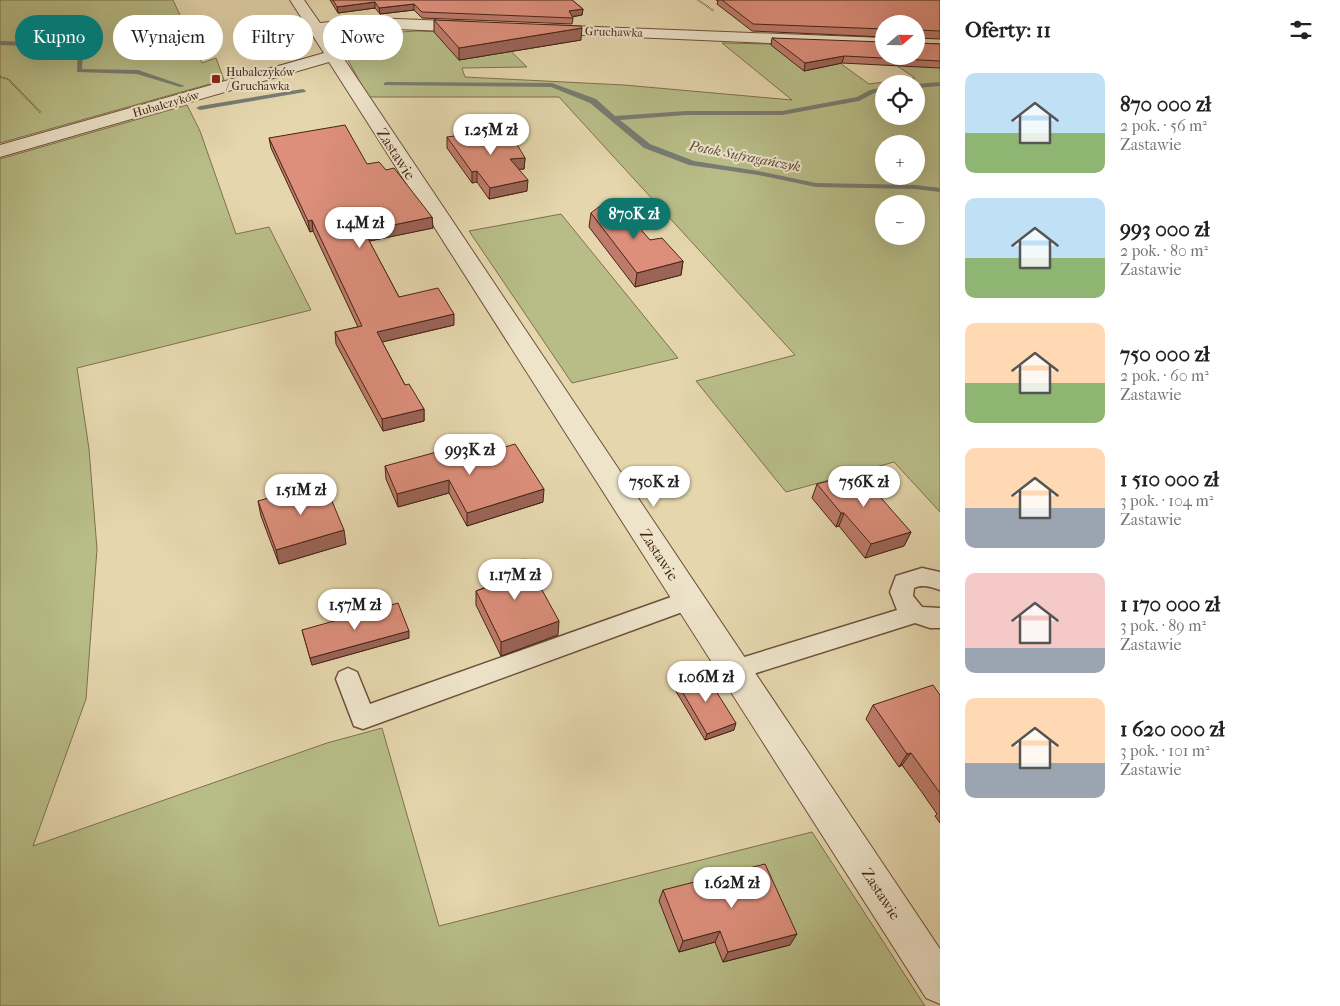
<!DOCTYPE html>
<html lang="pl">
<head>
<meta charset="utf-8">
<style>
	:root { --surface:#fff; --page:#f6f6f6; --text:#222; --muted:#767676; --accent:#0f766e }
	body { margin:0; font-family:"IM FELL French Canon",serif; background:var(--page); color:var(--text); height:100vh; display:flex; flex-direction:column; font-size:19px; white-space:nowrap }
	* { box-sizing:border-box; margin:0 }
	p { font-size:16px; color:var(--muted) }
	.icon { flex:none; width:28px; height:28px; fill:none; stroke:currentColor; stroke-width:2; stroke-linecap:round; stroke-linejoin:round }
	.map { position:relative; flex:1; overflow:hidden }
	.drawer { display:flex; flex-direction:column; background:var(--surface); width:400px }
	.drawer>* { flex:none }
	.banner { position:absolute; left:15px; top:15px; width:475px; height:45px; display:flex; gap:10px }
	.needle { width:32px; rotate:70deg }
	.controls { position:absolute; left:875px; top:15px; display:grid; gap:10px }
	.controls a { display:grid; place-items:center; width:50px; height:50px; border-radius:50%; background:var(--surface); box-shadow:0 5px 20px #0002; font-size:25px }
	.price { position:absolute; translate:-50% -42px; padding:0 11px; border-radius:18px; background:#fff; color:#222; font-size:16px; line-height:32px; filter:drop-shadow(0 1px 2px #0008) }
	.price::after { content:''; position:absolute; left:50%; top:30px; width:15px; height:11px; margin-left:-8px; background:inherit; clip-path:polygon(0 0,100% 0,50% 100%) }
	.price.current { background:var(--accent); color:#fff }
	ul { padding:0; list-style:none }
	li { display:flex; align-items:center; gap:15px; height:125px; padding:0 25px }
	li span { display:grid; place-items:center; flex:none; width:140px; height:100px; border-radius:10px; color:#555 }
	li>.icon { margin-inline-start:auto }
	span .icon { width:60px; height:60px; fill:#fffc; stroke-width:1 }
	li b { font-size:21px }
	h2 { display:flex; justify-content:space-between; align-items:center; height:60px; padding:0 25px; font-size:21px }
	.chip { padding:0 18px; border-radius:22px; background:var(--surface); box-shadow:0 5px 20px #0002; font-size:18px; line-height:45px }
	.chip.current { background:var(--accent); color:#fff }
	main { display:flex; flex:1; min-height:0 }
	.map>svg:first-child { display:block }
</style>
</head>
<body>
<main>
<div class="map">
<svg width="940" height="1006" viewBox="0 0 940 1006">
	<rect width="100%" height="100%" fill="#e5d6ad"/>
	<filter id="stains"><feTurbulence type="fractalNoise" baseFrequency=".004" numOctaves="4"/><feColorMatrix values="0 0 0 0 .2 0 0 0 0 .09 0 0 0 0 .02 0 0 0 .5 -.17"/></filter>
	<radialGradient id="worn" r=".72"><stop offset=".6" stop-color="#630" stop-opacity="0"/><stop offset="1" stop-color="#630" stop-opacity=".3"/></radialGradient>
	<!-- green -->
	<g fill="#b8bd88" stroke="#7f704e" fill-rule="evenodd">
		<path d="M0 0H173L202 63 216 58 224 80 0 143Z"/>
		<path d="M417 31 493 34 527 67 462 68 465 77 624 85 792 100 722 43 815 45 869 84 915 78 868 46 884 56H916L940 49V512L894 462 786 492 696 381 795 355 559 97H368L348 60C371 33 383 33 417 31ZM884 84H916V116H884ZM884 144H916V176H884ZM884 204H916V236H884Z"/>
		<path d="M187 105 200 131 236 234 269 227 311 310 77 368 89 449 97 549 86 699 33 846 327 743 382 728 439 926 812 832 925 1006H0V159Z"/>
		<path d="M561 214 678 358 572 383 469 231Z"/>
	</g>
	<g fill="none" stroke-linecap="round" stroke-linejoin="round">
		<!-- stream -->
		<g fill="#777c73" fill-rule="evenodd">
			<path d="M81 37 84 39 82 69 138 70 185 86 180 87 137 74 77 72 78 41 26 46 0 45V41L26 42Z"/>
			<path d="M386 82 552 83 596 99 615 116 686 111H782L857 97 870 90 884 87V91L874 93 859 101 782 115H686L620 120 650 144 694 161 758 171 816 183 915 185 940 188V192L915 189 816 187 758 175 689 165 644 148 590 103 551 87 384 85V83Z"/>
			<path d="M940 82V86L916 88V84Z"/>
			<path d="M303 89 306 91 305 92 200 110 196 108 200 106Z"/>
		</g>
		<defs>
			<g id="lane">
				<path d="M922 568 940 572V590C931 587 923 584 914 588L913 596 922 607 940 608V628H930L915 623 734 680 725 677 722 670 725 663 897 610 890 592 896 576Z"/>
				<path d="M688 591 696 593 700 600 696 607 363 729 354 726 336 679 339 672 348 668 357 672 370 704Z"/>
			</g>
			<g id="street">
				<path d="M290 0H304L320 23 371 18 473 22 478 24 481 27 478 30 473 32 371 28 326 32 940 949V1004L926 998 329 62 0 157V145L324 53Z"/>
				<path d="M546 25 884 38V48L541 33 538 30 541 27Z"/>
			</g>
		</defs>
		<!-- lane casing -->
		<use href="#lane" stroke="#6e503b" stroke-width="3"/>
		<!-- street casing -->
		<use href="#street" stroke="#6e503b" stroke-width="2"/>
		<!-- path -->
		<g stroke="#462415" stroke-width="2" stroke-dasharray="0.5 1" stroke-linecap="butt">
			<path d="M698 0 714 11"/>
			<path d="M0 77 8 79 41 113"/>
		</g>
		<!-- lane -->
		<use href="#lane" fill="#eee4ca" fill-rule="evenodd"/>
		<!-- street -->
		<use href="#street" fill="#eee4ca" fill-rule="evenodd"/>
	</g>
	<!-- wall -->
	<g fill="#be7b6b" stroke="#462415">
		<path d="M330 0H572L583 9 582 15 572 17 573 18 572 24 422 18 414 10 380 14 375 8 338 13Z"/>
		<path d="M716 0H940V39L917 38V43L940 44V68L842 63 804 71 771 45 772 38 916 56 884 24V37L752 31 717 4 718 1Z"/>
		<path d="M434 20 581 40 459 60 434 32Z"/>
		<path d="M447 137 525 158 524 169H519L527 191 489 199 477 182 472 183 447 148Z"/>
		<path d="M269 138 386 170 432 217 433 228 369 241 399 297 454 325 382 342 405 385 424 409V421L383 431 336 344 335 332 358 327 313 231 310 232 271 148Z"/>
		<path d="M591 213 624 217 650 240 683 261 681 275 635 287 589 227Z"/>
		<path d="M456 462 543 502 467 526 449 493 398 507 386 479 385 466Z"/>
		<path d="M817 484 911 532 904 546 865 558 839 526 836 527 812 498Z"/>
		<path d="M258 501 346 544 279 564 261 516Z"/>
		<path d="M483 572 558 635 501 656 476 605V591L484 588 483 586Z"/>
		<path d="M302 630 409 638 312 665Z"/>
		<path d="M676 681 734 730 705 740 674 688Z"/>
		<path d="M940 695V823L935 816 937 814 921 791 902 765 899 767 866 719 873 705Z"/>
		<path d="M663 890 790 945 723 962 715 942 679 952 659 901Z"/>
	</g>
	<!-- shaded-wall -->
	<g fill="#9b6457" stroke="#462415">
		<path d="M375 2V8L338 13 337 7Z"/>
		<path d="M414 4V10L380 14 379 8Z"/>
		<path d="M583 9 582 15 569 17V11Z"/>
		<path d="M582 28 581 40 459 60V48Z"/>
		<path d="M844 56 842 63 804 71 805 63Z"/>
		<path d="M525 158 524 169 510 170V159Z"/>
		<path d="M477 171V182L472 183V172Z"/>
		<path d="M528 180 527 191 489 199 490 188Z"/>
		<path d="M432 217 433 228 365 242 364 231Z"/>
		<path d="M312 220 313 231 310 232 308 221Z"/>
		<path d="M683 261 681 275 635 287 637 273Z"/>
		<path d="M454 314V325L378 343 377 332Z"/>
		<path d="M424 409V421L383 431 382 419Z"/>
		<path d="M449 480V493L398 507 397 494Z"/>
		<path d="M544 489 543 502 467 526V513Z"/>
		<path d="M841 513H844L839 526 836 527Z"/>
		<path d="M344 530 346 544 279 564 276 550Z"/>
		<path d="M911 532 904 546 865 558 871 544Z"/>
		<path d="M559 621 558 635 501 656V642Z"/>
		<path d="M409 631V638L312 665 310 658Z"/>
		<path d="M736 723 734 730 705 740 707 734Z"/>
		<path d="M911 753 902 765 899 767 907 754Z"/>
		<path d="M720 931 715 942 679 952 683 941Z"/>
		<path d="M797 934 790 945 723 962 728 952Z"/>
	</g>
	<!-- building -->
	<g fill="#dd8f7c" stroke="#462415">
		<path d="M333 0H572L583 9 569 11 573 18 422 12 414 4 379 8 375 2 337 7Z"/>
		<path d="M722 0H940V31L917 30V43L940 44V61L844 56 805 63 772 38 884 42V56H916V24H884V29L753 24Z"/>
		<path d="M434 20 581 26 582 28 459 48Z"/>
		<path d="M345 125 367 164 379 162 386 170 394 168 432 217 364 231 399 297 438 288 454 314 377 332 405 385 409 384 424 409 382 419 335 332 362 326 312 220 308 221 269 138Z"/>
		<path d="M508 129 525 158 510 159 528 180 490 188 477 171 472 172 447 137Z"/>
		<path d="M609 199 624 217 629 216 650 240 662 238 683 261 637 273 591 213Z"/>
		<path d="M515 444 544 489 467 513 449 480 397 494 385 466 448 449 456 462Z"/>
		<path d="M859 473 911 532 871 544 844 513H841L817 484Z"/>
		<path d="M324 482 344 530 276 550 258 501Z"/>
		<path d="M525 559 559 621 501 642 476 591 490 586 483 572Z"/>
		<path d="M398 603 409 631 310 658 302 630Z"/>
		<path d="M704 672 736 723 707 734 676 681Z"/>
		<path d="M933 685 940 695V793L911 753 907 754 873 705Z"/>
		<path d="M765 864 797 934 728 952 720 931 683 941 663 890Z"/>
	</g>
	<!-- markers -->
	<rect fill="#8f2418" stroke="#eee4ca" stroke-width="2" x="211" y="74" width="10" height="10" rx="2.5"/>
	<g text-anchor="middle" stroke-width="4" stroke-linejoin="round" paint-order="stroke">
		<!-- far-street labels -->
		<g font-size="12" fill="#462415" stroke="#eee4ca">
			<text transform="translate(614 32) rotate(2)" y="4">Gruchawka</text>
			<text transform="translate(166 104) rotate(-16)" y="4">Hubalczyków</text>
		</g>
		<!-- far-poi labels -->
		<g font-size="12" fill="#462415" stroke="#eee4ca" text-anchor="start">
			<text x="226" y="76">Hubalczyków<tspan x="226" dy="14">/ Gruchawka</tspan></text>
		</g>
		<!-- far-water labels -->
		<g font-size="14" font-style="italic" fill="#5a493c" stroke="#eee4ca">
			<text transform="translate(745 156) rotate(11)" y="5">Potok Sufragańczyk</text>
		</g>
		<!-- street labels -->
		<g font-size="15" fill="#462415" stroke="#eee4ca">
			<text transform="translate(396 154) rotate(57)" y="5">Zastawie</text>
			<text transform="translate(659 555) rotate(57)" y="5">Zastawie</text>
			<text transform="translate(881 894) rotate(57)" y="5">Zastawie</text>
		</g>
	</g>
	<rect width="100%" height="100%" filter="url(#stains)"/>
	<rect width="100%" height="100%" fill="url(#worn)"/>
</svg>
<div class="controls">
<a><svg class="needle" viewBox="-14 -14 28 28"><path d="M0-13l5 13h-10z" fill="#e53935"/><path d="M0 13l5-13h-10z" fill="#767676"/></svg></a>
<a><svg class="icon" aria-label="locate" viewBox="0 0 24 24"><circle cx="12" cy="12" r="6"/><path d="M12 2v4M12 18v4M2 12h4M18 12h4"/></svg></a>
<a>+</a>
<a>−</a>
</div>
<b class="price" style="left:491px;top:156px">1.25M zł</b>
<b class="price current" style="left:634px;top:240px">870K zł</b>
<b class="price" style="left:360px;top:249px">1.4M zł</b>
<b class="price" style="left:470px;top:476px">993K zł</b>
<b class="price" style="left:654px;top:508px">750K zł</b>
<b class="price" style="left:864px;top:508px">756K zł</b>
<b class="price" style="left:301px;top:516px">1.51M zł</b>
<b class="price" style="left:515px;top:601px">1.17M zł</b>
<b class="price" style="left:355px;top:631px">1.57M zł</b>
<b class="price" style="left:706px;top:703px">1.06M zł</b>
<b class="price" style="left:732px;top:909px">1.62M zł</b>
<div class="banner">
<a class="chip current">Kupno</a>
<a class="chip">Wynajem</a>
<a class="chip">Filtry</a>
<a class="chip">Nowe</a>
</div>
</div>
<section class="drawer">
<h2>Oferty: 11<svg class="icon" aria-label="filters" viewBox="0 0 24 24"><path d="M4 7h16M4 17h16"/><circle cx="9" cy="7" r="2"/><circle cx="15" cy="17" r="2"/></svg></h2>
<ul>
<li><span style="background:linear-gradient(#bfe0f5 60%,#8fb573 0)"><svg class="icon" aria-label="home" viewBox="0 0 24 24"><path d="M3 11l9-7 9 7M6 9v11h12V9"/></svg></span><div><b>870 000 zł</b><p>2 pok. · 56 m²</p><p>Zastawie</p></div></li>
<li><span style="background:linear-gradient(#bfe0f5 60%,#8fb573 0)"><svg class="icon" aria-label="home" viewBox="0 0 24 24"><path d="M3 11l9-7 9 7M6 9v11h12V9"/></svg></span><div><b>993 000 zł</b><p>2 pok. · 80 m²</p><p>Zastawie</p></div></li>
<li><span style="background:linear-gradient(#ffd9b3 60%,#8fb573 0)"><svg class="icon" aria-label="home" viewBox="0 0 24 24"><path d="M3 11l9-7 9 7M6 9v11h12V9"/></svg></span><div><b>750 000 zł</b><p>2 pok. · 60 m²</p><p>Zastawie</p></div></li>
<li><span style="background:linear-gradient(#ffd9b3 60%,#9aa5b1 0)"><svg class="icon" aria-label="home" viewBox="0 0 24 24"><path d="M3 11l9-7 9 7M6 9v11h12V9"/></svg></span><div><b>1 510 000 zł</b><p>3 pok. · 104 m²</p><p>Zastawie</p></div></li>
<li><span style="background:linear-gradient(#f6c9c9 75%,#9aa5b1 0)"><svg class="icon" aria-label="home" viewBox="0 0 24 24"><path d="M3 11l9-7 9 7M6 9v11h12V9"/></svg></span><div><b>1 170 000 zł</b><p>3 pok. · 89 m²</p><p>Zastawie</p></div></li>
<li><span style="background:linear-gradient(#ffd9b3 65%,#9aa5b1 0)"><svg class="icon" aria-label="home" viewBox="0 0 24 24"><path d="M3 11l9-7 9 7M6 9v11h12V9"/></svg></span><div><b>1 620 000 zł</b><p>3 pok. · 101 m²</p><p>Zastawie</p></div></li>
</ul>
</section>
</main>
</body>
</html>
